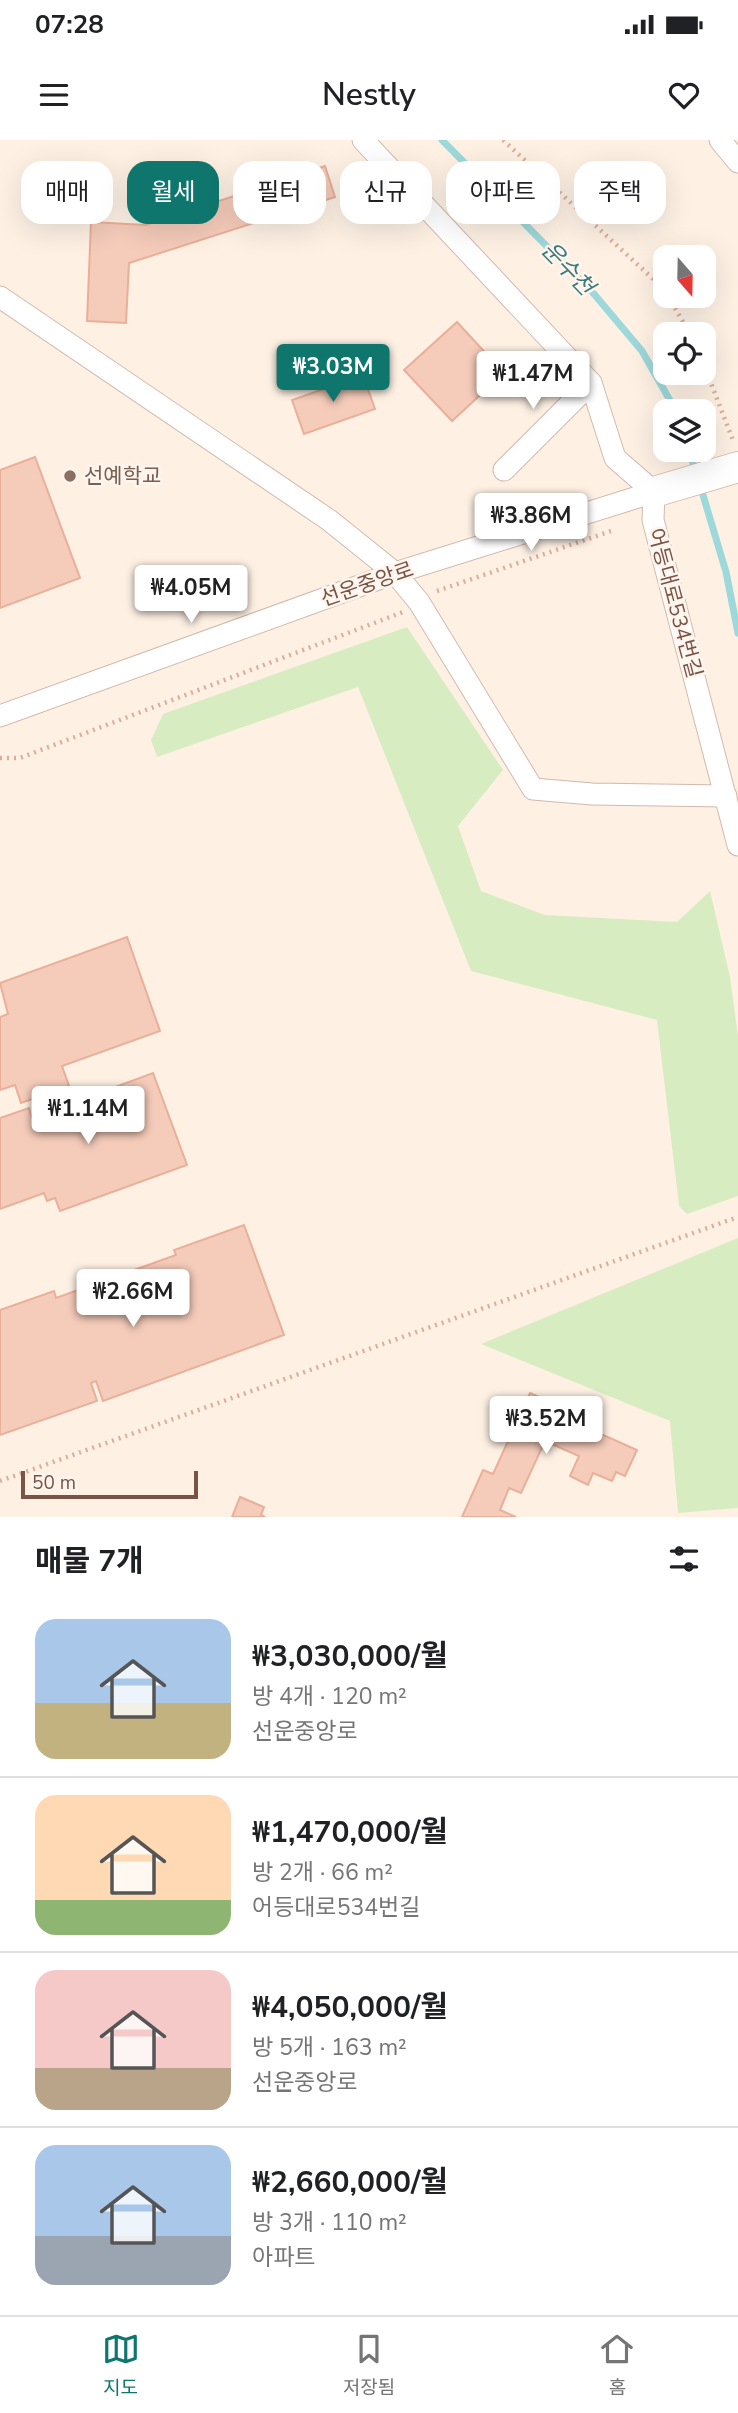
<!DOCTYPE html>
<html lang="ko">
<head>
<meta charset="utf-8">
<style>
	:root { --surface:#fff; --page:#f6f6f6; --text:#202124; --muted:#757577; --line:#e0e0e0; --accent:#0f766e }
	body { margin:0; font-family:"Nunito Sans","Noto Sans KR",sans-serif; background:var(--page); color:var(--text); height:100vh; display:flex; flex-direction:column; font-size:26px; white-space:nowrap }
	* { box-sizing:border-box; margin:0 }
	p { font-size:23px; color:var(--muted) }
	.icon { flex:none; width:38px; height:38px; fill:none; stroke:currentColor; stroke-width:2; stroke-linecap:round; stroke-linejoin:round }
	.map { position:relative; height:1377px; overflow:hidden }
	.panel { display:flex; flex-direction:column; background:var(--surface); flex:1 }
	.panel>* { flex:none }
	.banner { position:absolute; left:21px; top:21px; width:696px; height:63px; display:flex; gap:14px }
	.needle { width:46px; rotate:160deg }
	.tools { position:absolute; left:653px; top:105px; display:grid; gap:14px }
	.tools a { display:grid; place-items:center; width:63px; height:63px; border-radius:14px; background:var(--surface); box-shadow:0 7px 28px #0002; font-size:35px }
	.scale { position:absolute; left:21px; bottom:18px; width:177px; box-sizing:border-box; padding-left:7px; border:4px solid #785448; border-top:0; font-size:19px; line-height:24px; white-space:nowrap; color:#785448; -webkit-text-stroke:5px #fff5ec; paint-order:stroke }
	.price { position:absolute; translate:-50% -60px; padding:0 16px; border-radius:7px; background:#fff; color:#222; font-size:23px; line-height:46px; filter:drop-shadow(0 2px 4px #0008) }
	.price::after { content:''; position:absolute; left:50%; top:42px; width:21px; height:16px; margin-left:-10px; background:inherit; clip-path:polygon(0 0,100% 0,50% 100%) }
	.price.active { background:var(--accent); color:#fff }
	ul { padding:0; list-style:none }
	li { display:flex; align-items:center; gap:21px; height:175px; padding:0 35px }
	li+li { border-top:2px solid var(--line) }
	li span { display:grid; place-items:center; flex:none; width:196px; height:140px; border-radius:21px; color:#555 }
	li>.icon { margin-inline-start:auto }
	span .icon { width:84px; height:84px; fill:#fffc; stroke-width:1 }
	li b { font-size:30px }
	h2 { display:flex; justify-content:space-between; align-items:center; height:84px; padding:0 35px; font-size:30px }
	.chip { padding:0 24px; border-radius:21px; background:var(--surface); box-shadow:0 7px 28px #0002; font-size:24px; line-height:63px }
	.chip.active { background:var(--accent); color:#fff }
	.status { display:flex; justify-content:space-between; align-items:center; height:49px; padding:0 35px; background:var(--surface); direction:ltr }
	.status svg { height:19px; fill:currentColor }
	header { display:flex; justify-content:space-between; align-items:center; height:91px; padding:0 35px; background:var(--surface); font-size:32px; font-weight:600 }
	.dock { display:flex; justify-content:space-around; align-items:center; height:98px; border-top:2px solid var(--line); background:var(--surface); font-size:19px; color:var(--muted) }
	.dock a { display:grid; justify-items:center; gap:4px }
	.dock .active { color:var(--accent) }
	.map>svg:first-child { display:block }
</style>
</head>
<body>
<div class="status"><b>07:28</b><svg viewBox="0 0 49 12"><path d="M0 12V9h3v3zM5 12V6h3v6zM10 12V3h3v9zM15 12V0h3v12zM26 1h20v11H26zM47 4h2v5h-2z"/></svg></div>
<header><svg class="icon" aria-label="menu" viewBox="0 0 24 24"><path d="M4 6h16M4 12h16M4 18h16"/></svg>Nestly<svg class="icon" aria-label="heart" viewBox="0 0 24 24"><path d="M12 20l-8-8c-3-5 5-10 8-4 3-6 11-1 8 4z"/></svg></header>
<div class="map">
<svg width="738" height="1377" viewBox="0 0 738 1377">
	<rect width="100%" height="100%" fill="#fef1e4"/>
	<!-- green -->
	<g fill="#d8ecc1">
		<path d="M407 487 503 630 458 686 481 751 545 775 677 782 710 751 730 837 738 896V1056L687 1074 679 1066 657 880 471 831 358 547 157 617 151 600 163 574Z"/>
		<path d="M738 1098V1368L678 1373 670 1281 481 1204Z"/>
	</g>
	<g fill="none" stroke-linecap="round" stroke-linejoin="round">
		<!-- stream -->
		<g stroke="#9dd8db" stroke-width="7">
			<path d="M442 0 594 154 642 211 676 271"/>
			<path d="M689 310 696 333"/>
			<path d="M700 345 726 432 738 493"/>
		</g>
	</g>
	<!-- building -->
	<g fill="#f5cbba" stroke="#e9af99" stroke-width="2">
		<path d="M325 26 335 57 129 123 126 183 87 181 91 82 146 85Z"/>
		<path d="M457 182 504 233 452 281 404 230Z"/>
		<path d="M363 235 375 269 304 294 292 260Z"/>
		<path d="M35 317 80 438 0 468V330Z"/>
		<path d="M127 797 160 891 62 926 69 946 21 963 15 945 0 950V877L8 874 0 843Z"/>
		<path d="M153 933 187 1025 60 1071 55 1058 47 1061 44 1053 0 1069V978L29 968 32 978Z"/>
		<path d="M244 1085 284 1195 103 1261 96 1241 91 1243 97 1261 0 1295V1170L54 1151 56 1158 176 1115 174 1110Z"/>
		<path d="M530 1253 553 1263 549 1271 637 1310 625 1336 616 1332 612 1341 593 1333 588 1345 570 1336 579 1316 545 1301 521 1353 509 1348 500 1370 516 1377H462L483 1330 493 1334Z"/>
		<path d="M240 1357 264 1367 261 1375 265 1377H232Z"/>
	</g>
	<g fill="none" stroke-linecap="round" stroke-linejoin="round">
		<defs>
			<g id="street">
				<path d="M363 0 591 243 615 318 654 352"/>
				<path d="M720 0 738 22"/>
				<path d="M0 157 329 380 395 433 419 462 533 649 592 654 726 656"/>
				<path d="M504 330 591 243"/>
				<path d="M654 352 653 380 738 705"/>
				<path d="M0 576 395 433 654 352"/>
			</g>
			<path id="secondary" d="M654 352 738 327"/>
		</defs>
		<!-- street casing -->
		<use href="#street" stroke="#d2b9ac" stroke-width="23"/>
		<!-- secondary casing -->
		<use href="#secondary" stroke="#d8baab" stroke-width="32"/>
		<!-- path -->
		<g stroke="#daae9d" stroke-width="4.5" stroke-dasharray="2 5" stroke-linecap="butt">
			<path d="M503 0 665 150"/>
			<path d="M668 156 690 194"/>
			<path d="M704 225 734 303"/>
			<path d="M437 451 614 390"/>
			<path d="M0 618H20L403 472"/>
			<path d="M0 1341 738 1077"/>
		</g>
		<!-- street -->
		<use href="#street" stroke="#fff" stroke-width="21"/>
		<!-- secondary -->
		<use href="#secondary" stroke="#fff" stroke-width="30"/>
	</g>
	<!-- markers -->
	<circle fill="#8d6e63" stroke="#fff5ec" stroke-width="2.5" cx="70" cy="336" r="7"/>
	<g text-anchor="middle" stroke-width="5" stroke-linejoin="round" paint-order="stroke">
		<!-- education labels -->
		<g font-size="21" fill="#785e54" stroke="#fff5ec" text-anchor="start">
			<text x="84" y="343">선예학교</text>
		</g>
		<!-- street labels -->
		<g font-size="21" fill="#785448" stroke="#fff5ec">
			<text transform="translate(367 444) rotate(-19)" y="7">선운중앙로</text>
			<text transform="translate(675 463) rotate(75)" y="7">어등대로534번길</text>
		</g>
		<!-- water labels -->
		<g font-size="23" font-style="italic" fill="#3a7b7e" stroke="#fff5ec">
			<text transform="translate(568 128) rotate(46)" y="8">운수천</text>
		</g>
	</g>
</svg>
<div class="tools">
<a><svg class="needle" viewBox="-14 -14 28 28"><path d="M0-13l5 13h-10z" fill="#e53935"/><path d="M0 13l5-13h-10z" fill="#757577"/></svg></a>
<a><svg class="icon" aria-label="locate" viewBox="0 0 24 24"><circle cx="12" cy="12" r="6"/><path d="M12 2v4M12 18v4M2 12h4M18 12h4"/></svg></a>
<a><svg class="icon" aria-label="layers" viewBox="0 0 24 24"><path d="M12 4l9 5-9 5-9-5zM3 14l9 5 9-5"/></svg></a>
</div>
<div class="scale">50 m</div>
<b class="price active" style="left:333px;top:264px">₩3.03M</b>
<b class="price" style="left:533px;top:271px">₩1.47M</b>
<b class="price" style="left:531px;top:413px">₩3.86M</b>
<b class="price" style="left:191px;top:485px">₩4.05M</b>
<b class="price" style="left:88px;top:1006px">₩1.14M</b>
<b class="price" style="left:133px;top:1189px">₩2.66M</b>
<b class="price" style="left:546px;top:1316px">₩3.52M</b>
<div class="banner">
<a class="chip">매매</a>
<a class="chip active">월세</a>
<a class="chip">필터</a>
<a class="chip">신규</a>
<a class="chip">아파트</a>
<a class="chip">주택</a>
</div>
</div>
<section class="panel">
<h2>매물 7개<svg class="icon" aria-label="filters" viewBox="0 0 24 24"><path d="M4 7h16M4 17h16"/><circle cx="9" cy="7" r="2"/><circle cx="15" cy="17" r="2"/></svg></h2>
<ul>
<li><span style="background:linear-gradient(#a9c7e8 60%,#c2b280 0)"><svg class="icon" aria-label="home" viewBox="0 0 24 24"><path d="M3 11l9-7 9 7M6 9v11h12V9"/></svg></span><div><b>₩3,030,000/월</b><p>방 4개 · 120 m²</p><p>선운중앙로</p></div></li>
<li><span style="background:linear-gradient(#ffd9b3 75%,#8fb573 0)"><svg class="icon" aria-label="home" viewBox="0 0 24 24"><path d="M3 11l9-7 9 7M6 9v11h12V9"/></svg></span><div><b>₩1,470,000/월</b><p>방 2개 · 66 m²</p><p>어등대로534번길</p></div></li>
<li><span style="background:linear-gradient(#f6c9c9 70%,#b9a48a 0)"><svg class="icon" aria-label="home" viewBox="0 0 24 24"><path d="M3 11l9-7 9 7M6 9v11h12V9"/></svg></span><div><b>₩4,050,000/월</b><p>방 5개 · 163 m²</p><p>선운중앙로</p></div></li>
<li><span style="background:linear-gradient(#a9c7e8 65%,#9aa5b1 0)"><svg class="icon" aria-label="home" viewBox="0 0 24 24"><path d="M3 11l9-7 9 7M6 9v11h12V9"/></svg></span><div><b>₩2,660,000/월</b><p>방 3개 · 110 m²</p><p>아파트</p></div></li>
</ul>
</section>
<nav class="dock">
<a class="active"><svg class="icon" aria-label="map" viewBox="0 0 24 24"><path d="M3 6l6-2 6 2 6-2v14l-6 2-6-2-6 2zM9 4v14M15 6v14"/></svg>지도</a>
<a><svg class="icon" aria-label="saved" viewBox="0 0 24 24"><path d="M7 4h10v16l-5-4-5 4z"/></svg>저장됨</a>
<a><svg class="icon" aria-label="home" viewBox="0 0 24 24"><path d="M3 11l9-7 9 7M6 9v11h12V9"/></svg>홈</a>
</nav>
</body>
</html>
